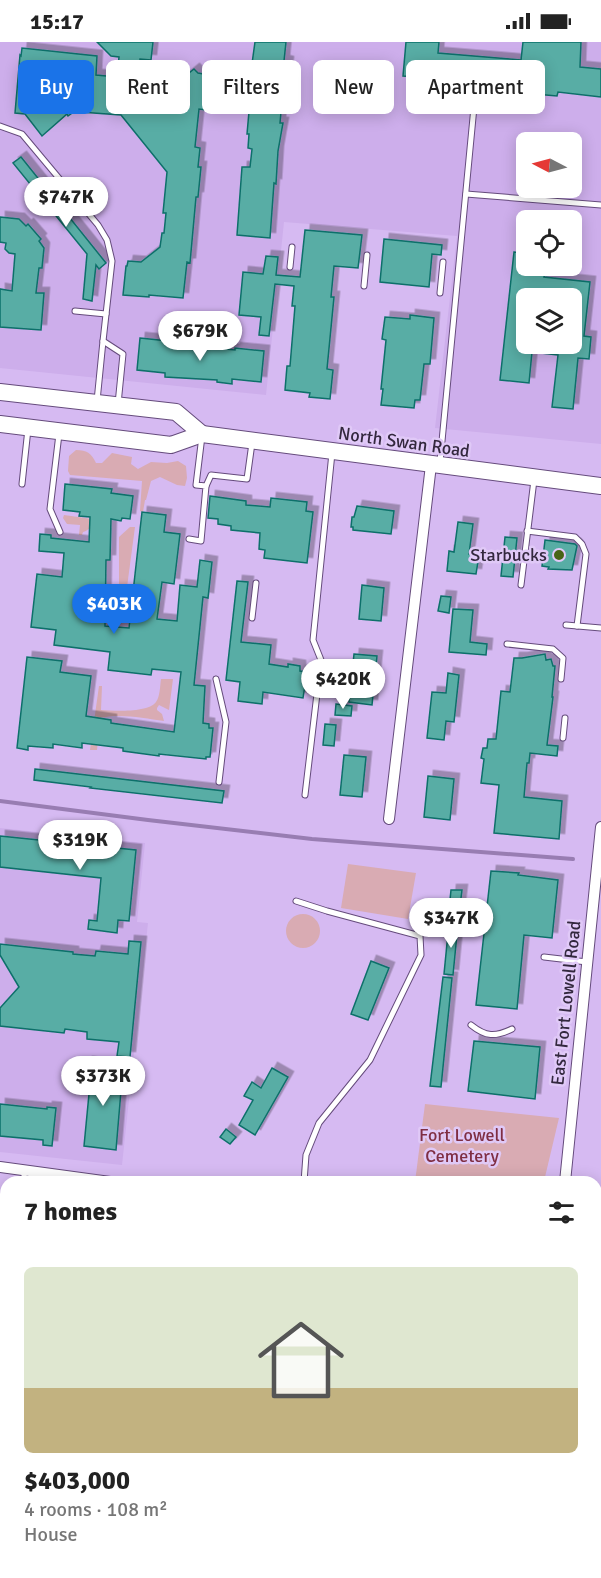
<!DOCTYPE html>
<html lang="en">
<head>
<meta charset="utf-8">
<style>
	:root { --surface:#fff; --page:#f6f6f6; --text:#222; --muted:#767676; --line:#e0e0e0; --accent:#1a73e8 }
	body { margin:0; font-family:Signika,sans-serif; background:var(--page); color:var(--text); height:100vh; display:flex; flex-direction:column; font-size:22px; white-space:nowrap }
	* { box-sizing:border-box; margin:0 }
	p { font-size:20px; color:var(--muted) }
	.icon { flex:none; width:33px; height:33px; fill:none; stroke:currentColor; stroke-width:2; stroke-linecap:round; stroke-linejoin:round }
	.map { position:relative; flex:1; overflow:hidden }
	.details { position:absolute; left:0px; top:1134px; width:602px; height:402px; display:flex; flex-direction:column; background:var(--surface); border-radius:18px 18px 0 0; box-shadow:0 3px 15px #0003 }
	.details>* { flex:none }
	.hud { position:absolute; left:18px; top:18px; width:566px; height:54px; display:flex; gap:12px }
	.needle { width:39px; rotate:276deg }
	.controls { position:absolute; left:516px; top:90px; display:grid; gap:12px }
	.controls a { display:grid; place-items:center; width:66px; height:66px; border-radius:9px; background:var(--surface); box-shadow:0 3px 15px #0003; font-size:30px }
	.price { position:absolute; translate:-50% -51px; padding:0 14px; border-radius:21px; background:#fff; color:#222; font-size:20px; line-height:39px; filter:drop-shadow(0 2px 3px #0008) }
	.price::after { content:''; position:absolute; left:50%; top:36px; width:18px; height:14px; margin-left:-9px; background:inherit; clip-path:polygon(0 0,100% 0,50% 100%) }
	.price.current { background:var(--accent); color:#fff }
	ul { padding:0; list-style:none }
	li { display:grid; align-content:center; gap:12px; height:318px; padding:0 24px }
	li+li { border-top:2px solid var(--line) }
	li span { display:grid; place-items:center; height:186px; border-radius:9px; color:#555 }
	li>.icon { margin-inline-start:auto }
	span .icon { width:108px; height:108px; fill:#fffc; stroke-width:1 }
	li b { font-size:26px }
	h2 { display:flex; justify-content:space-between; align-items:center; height:72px; padding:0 24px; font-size:26px }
	.tag { padding:0 21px; border-radius:9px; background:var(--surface); box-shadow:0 3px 15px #0003; font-size:21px; line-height:54px }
	.tag.current { background:var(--accent); color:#fff }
	.status { display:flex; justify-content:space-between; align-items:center; height:42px; padding:0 30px; background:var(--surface); direction:ltr }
	.status svg { height:16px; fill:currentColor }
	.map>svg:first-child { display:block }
</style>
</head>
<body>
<div class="status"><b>15:17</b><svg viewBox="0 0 49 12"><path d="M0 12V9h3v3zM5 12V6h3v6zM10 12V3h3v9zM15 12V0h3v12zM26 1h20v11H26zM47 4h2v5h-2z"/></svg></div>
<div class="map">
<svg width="601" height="1536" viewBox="0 0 601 1536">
	<defs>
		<filter id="shadow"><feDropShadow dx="5.5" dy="-5.5" stdDeviation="0" flood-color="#0004"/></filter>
	</defs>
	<rect width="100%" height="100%" fill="#d6baf2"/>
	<!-- built -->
	<g fill="#cdaeeb" fill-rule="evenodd">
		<path d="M0 0H601V402L435 386 457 194 284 180 266 353 0 326ZM526 100H572V146H526ZM526 178H572V224H526ZM526 256H572V302H526Z"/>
		<path d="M0 786 145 801 137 880 148 881 122 1123 0 1110Z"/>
	</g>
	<!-- green -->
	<g fill="#d9abb3">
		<path d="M76 408C87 408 91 411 96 421H102L112 411 132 415 131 422 138 427 151 420 167 421 178 419 186 424 187 436 185 444 177 443 160 435 151 439 146 458H145L143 470 140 469 142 439 70 433 68 429 69 414Z"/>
		<path d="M64 473 92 477C92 484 90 488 83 490L82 493H79L80 483 67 482 63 476Z"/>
		<path d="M130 485H135L125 560H119V495Z"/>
		<path d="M161 637H173L169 668 159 663 157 666V668L162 672 164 679C144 676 119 671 100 676L97 708H90L99 644H102L101 668C113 669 148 671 156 660 160 655 160 644 161 637Z"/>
		<path d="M348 822 416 831 408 877 341 866Z"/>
		<circle cx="303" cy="889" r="17"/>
		<path d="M425 1062 559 1076 545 1135 542 1140H415Z"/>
		<path d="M596 1511H601V1536H406L408 1530H596Z"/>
	</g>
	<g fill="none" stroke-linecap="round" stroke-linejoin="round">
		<!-- stream -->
		<path stroke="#987db2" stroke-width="4" d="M0 759 148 778 312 797 573 817"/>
	</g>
	<!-- building -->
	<g fill="#59ada5" stroke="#0d706a" stroke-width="1.5" fill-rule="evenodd" filter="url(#shadow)">
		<path d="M97 0H153L151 18 140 17 136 53 167 28 171 33 178 27 184 35 194 27 198 31 210 33 206 68 199 67 195 105 200 106 198 125H201L198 155H196L190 221 187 220 183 256 149 253V255L123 253 126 224H127L128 219 141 220 160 205 162 191H164L166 171H163L167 130 121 73 80 70 78 67 68 74 67 72 42 94 25 72 15 71 20 13 21 14 22 6 97 14 96 33 117 35 119 15 111 14Z"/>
		<path d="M255 0H286L284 19 288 20 286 38H284L280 81H283L278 109 276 142 274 141 270 196 237 193 242 125H250L252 107 248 106 249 92H247L252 36H250Z"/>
		<path d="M406 0H439L438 11 521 18 523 0H581L580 25 601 27V55L558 50 557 54 535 52 537 45 451 37 403 34Z"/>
		<path d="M21 115 106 221 99 227 96 223 92 259 83 257 87 212 13 121Z"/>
		<path d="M0 175 19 177 26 184 28 182 41 197 39 199 44 206 42 226H39L36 251H44L41 288 0 285V247L12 249 15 212 9 211 5 207 6 201 0 200Z"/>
		<path d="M305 188 362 193 358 226 334 224 331 255H334L327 327 333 328 330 357 309 355 310 351 285 348 287 324H290L295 264H292L294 244 275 242 269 294 259 293 261 275 239 273 243 230 263 232 266 214 278 215 276 233 300 235Z"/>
		<path d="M384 197 442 203 441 213 432 212 429 245 380 240Z"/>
		<path d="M514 210 526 212V224H546L544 235 590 240 584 294 591 295 589 317 578 316 573 367 552 365 558 313 532 310 529 341 500 338ZM526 256H572V302H526Z"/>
		<path d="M410 273 434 276 430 322H424L420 358H415L414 366 381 363 383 347H381L386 298 382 297 385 275 410 277Z"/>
		<path d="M140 296 168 299V302L195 304 235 308V306L264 309 261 340 232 337V342L217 340V338L165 335V331L137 328Z"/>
		<path d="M65 442 112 447 111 451 133 454 130 477 122 476 121 479 111 477 110 518H106L105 584 129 586 142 470 166 473 164 490 180 492 174 542 162 540 157 577 177 579 180 543 197 545 200 518 212 520 208 556 203 555 194 643 205 644 203 681 209 682V686H213L210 715H206V717L159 712V714L123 709V706L82 701V706L53 702V706L28 704V708L17 706 27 615 62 619 60 630 91 634 86 674 111 678V681L174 690 181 630 152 627 151 633 108 628 110 610 54 603 56 588 31 585 37 532 62 535 64 511 39 509 40 492 51 493V496L89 500 90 475 79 474 80 470 63 468Z"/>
		<path d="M210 454 246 459V463L270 465 271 456 307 460 306 469 313 470 307 521 264 516 265 508 259 507 260 491 231 488V484L218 482V477L208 476Z"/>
		<path d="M357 464 394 469 391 492 353 488V485H351L352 475H354Z"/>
		<path d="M458 480 473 482 469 512 479 513 476 532 447 529 449 509 454 510Z"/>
		<path d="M505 495 517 496 513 535 501 534Z"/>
		<path d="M545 498 575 502 577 504 572 528 548 527 549 525 542 524Z"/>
		<path d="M237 539 248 540 241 600 271 603 269 622 288 625V622L300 624V629L307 630 303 656 263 650 262 662 238 659 240 640 226 638Z"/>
		<path d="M362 543 384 546 381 579 359 577Z"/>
		<path d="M441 554 451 555 449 571 438 569Z"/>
		<path d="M453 567 473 568 470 600 487 602 486 613 449 610Z"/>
		<path d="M354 612 377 614 372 663 349 660Z"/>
		<path d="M545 612 546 618 551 617 553 624H555L552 655H553L547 703 558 704 557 714 530 711 529 721H527L524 755 562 759 559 797 494 791 499 743 481 741 484 717 481 716 483 706H487L488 697H496L501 649 510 650 514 616H522Z"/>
		<path d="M448 631 459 633 454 680 446 679 444 698 427 696 432 650 446 651Z"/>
		<path d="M336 662 352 664 351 674 335 673Z"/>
		<path d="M325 682 336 683 334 704 323 703Z"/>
		<path d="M344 713 366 715 362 755 340 753Z"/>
		<path d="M35 727 224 749 222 761 90 746 91 745 34 738Z"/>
		<path d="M428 734 454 737 450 778 424 775Z"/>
		<path d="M0 794 136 808 129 879 118 878 117 891 88 887 89 878 97 879 101 836 0 825Z"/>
		<path d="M491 829 519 831 518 833 558 838 552 896 524 893 517 967 476 963Z"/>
		<path d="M451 848H462L458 880 448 878Z"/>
		<path d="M449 881 458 882 453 933 444 932Z"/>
		<path d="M129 899 141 900 130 1015 117 1014 119 1000 87 997V990L65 987 64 991 0 984V966L19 945 0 913V902L73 910V912L95 914 96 909 128 912Z"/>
		<path d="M371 919 389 926 368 978 351 972Z"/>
		<path d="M443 935 452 936 441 1045 430 1044Z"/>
		<path d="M474 999 540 1005 535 1057 468 1049Z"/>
		<path d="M87 1020 116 1024 115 1036 122 1037 116 1108 84 1104 91 1031 86 1030Z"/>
		<path d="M272 1026 288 1035 255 1093 239 1083 253 1058 244 1054 252 1040 261 1046Z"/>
		<path d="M0 1062 47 1067V1065L56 1066 52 1104 43 1103V1098L0 1094Z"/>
		<path d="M226 1087 236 1095 230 1102 220 1095Z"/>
	</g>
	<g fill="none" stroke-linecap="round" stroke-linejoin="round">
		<defs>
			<g id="service">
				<path d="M0 84 22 92 98 183 107 198 112 219 103 299"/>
				<path d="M466 152 601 163"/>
				<path d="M290 225 292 205"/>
				<path d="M364 244 367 213"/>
				<path d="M440 251 443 220"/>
				<path d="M75 269 106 272"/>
				<path d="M97 359 103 299 123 312 118 362"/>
				<path d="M59 392 50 467 60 490"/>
				<path d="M440 420 474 65"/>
				<path d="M22 442 28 387"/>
				<path d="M206 444 211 433 247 437 252 401"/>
				<path d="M527 489 575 495 582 502 586 512 577 584"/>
				<path d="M189 497 201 499 206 444 196 443 202 394"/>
				<path d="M521 543 534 438"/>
				<path d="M252 576 256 541"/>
				<path d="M566 583 601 586"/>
				<path d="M507 602 553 607 563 616 561 637"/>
				<path d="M216 637 226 680 219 740"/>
				<path d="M563 696 565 676"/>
				<path d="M305 753 321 618 313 598 332 411"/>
				<path d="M296 859 327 869 420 894 421 913 370 1018 319 1081 306 1113 304 1140"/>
				<path d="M544 915 587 920"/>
				<path d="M471 983C486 995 495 995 512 987"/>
				<path d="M23 1140 25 1128"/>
				<path d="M0 1325 2 1321 6 1289"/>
				<path d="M0 1499 6 1498"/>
				<path d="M596 1503 601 1504"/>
				<path d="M97 1536 98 1530"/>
				<path d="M251 1536V1530"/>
				<path d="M402 1536 403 1530"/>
			</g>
			<g id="minor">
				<path d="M389 777 431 423"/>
				<path d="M0 1125 110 1140"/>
				<path d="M565 1140 601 785"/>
				<path d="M596 1199 601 1200"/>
				<path d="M0 1426 6 1424"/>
				<path d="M175 1536 176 1530"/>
				<path d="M326 1536V1530"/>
			</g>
			<g id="primary">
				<path d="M0 350 176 370 202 392"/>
				<path d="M0 382 171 403 202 392 601 444"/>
			</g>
		</defs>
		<!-- service casing -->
		<use href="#service" stroke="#654b7c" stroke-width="7"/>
		<!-- minor casing -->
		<use href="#minor" stroke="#654b7c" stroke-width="12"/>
		<!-- primary casing -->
		<use href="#primary" stroke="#654b7c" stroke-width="18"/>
		<!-- service -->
		<use href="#service" stroke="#fff" stroke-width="5"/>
		<!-- minor -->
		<use href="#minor" stroke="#fff" stroke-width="10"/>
		<!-- primary -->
		<use href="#primary" stroke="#fff" stroke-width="16"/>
	</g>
	<!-- markers -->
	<circle fill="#486416" stroke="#e0c9f7" stroke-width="2" cx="559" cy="513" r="6"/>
	<g text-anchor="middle" stroke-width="5" stroke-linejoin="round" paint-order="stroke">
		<!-- street labels -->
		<g font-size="18" fill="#33283e" stroke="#e0c9f7">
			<text transform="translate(404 400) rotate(8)" y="6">North Swan Road</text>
			<text transform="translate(566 961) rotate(-84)" y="6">East Fort Lowell Road</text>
		</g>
		<!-- poi labels -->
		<g font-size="18" fill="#33283e" stroke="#e0c9f7" text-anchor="end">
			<text x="547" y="519">Starbucks</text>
		</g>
		<!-- park labels -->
		<g font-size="18" fill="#7f2e43" stroke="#e0c9f7">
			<text x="462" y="1099">Fort Lowell<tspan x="462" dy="21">Cemetery</tspan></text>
		</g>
	</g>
</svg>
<div class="controls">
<a><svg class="needle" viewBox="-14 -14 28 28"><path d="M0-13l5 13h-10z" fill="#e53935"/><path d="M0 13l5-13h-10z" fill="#767676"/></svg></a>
<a><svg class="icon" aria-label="locate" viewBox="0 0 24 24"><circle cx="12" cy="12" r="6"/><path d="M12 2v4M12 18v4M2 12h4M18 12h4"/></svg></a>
<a><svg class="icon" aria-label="layers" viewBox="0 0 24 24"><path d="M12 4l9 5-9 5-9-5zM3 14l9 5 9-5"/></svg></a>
</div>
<b class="price" style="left:66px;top:186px">$747K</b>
<b class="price" style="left:200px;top:320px">$679K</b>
<b class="price current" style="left:114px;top:593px">$403K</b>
<b class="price" style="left:343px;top:668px">$420K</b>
<b class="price" style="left:80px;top:829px">$319K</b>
<b class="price" style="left:451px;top:907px">$347K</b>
<b class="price" style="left:103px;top:1065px">$373K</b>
<div class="hud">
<a class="tag current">Buy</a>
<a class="tag">Rent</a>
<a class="tag">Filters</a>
<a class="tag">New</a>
<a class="tag">Apartment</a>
</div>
<section class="details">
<h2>7 homes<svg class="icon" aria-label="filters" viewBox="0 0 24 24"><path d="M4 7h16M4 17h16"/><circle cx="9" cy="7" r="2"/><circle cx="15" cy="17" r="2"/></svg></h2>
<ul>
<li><span style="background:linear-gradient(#dfe7d0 65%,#c2b280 0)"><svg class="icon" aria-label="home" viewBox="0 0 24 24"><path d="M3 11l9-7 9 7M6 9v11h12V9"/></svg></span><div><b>$403,000</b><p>4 rooms · 108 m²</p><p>House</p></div></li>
</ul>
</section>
</div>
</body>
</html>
